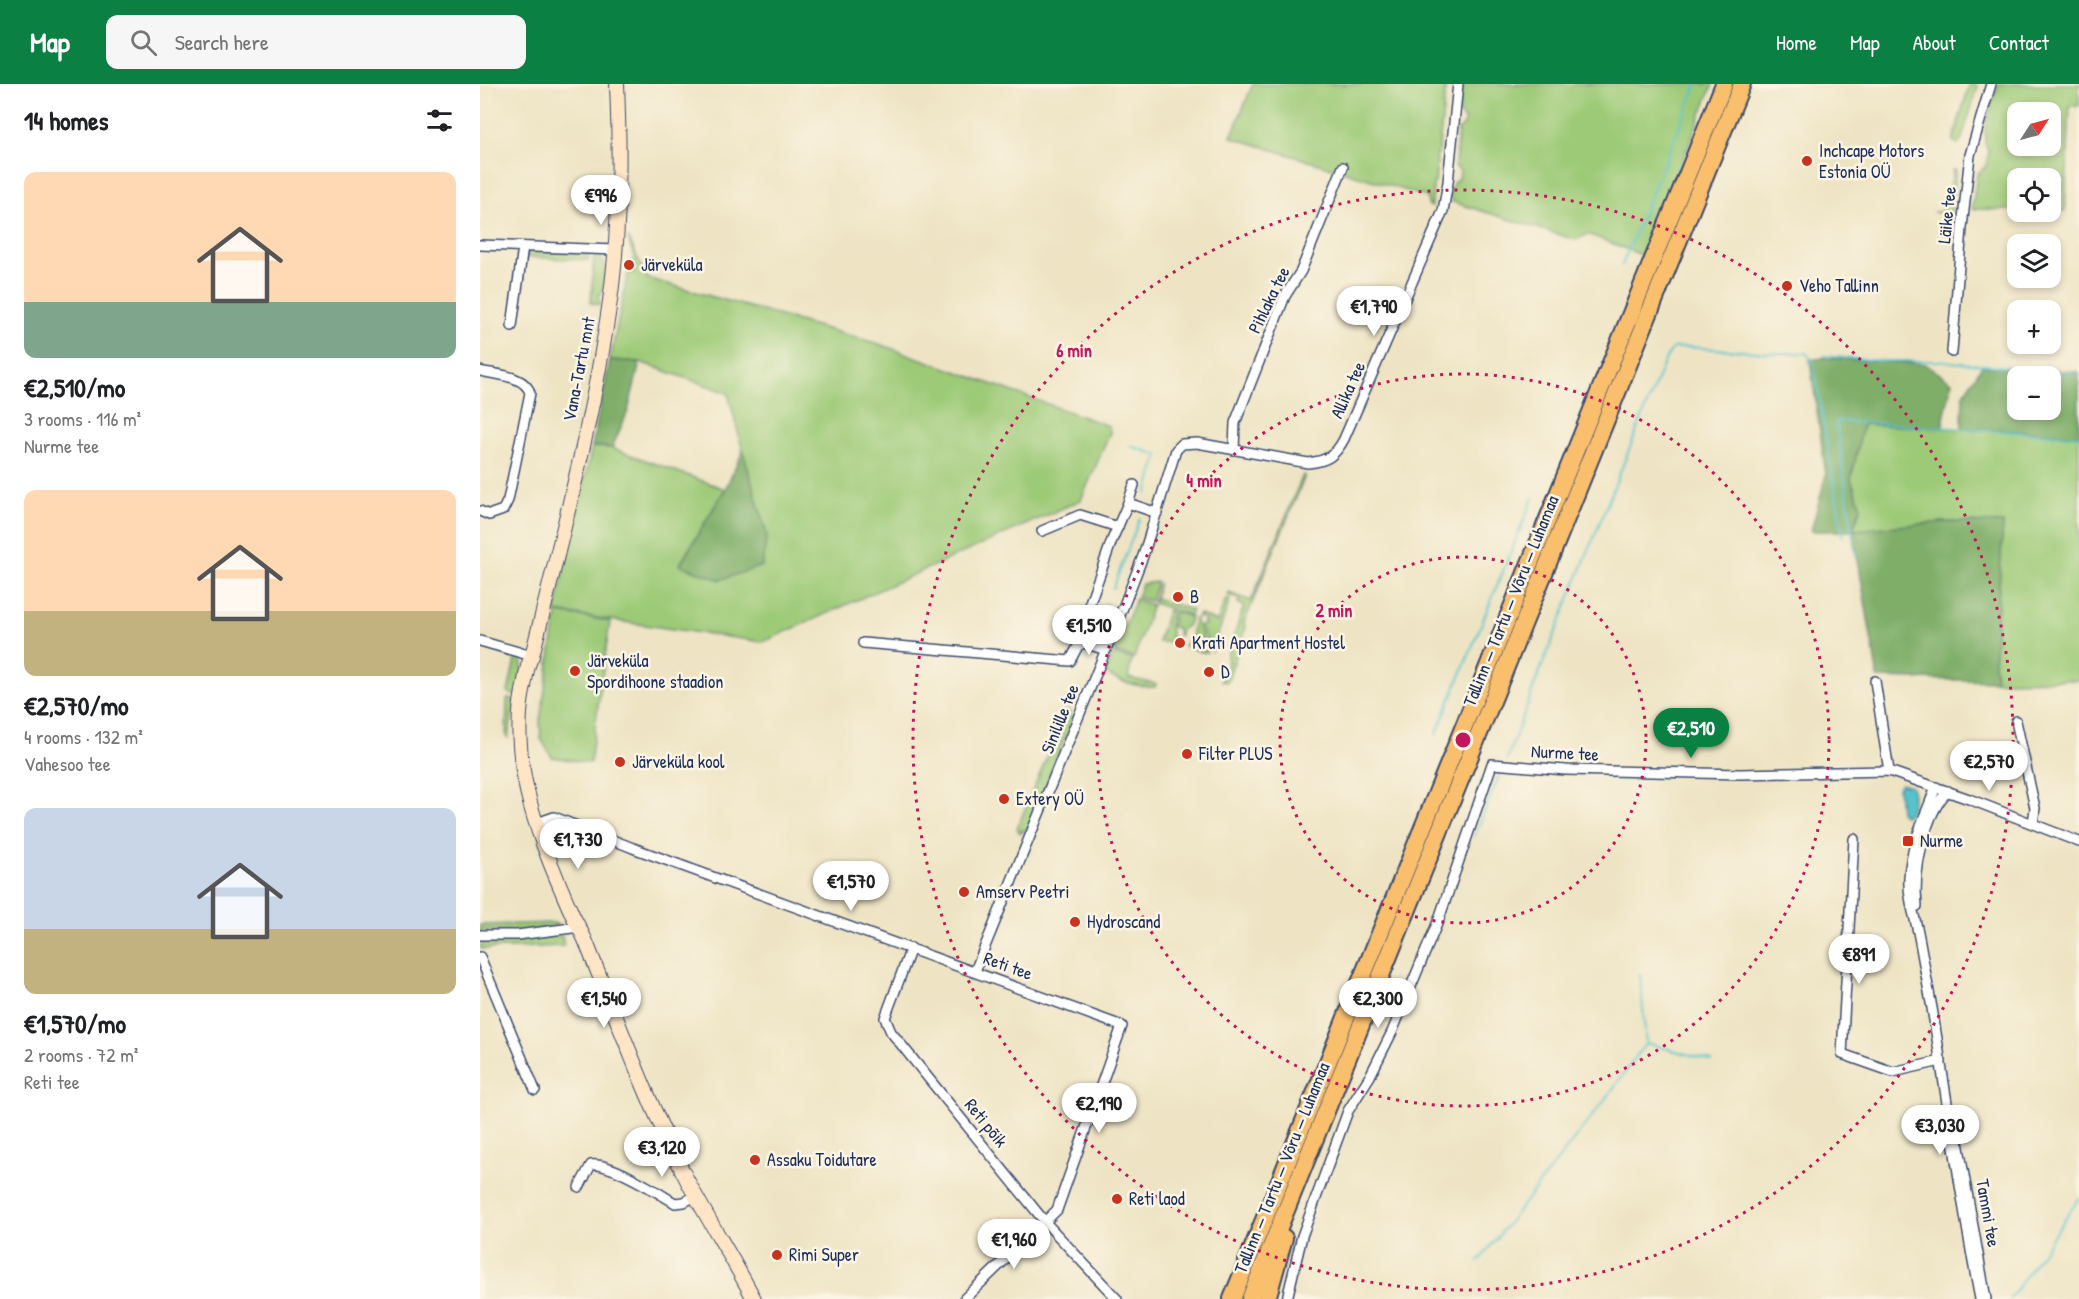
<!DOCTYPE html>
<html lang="en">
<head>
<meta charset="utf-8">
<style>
	:root { --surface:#fff; --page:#f6f6f6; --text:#202124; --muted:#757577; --accent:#0b8043 }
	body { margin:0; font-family:"Patrick Hand",sans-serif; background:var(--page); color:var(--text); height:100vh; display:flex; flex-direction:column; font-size:22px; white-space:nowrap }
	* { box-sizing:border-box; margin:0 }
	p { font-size:20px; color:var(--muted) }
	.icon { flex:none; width:33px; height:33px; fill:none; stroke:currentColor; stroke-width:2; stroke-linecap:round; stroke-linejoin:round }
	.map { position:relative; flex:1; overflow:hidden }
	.drawer { display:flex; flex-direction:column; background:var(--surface); width:480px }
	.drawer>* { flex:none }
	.needle { width:39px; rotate:54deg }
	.tools { position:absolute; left:1527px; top:18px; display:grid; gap:12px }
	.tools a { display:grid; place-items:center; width:54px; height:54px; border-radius:12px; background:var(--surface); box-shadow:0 3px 9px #0003; font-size:30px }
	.price { position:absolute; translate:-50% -51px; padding:0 14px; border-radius:21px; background:#fff; color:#222; font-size:20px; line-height:39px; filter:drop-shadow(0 2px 3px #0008) }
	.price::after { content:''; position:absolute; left:50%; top:36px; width:18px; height:14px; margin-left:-9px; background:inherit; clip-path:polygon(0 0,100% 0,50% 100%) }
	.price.selected { background:var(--accent); color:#fff }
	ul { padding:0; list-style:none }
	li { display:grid; align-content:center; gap:12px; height:318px; padding:0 24px }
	li span { display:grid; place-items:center; height:186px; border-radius:12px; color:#555 }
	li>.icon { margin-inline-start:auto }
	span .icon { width:108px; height:108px; fill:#fffc; stroke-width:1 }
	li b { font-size:26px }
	h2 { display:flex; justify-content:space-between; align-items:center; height:72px; padding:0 24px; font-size:26px }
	header { display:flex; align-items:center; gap:36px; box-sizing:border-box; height:84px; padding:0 30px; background:var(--accent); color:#fff }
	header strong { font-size:28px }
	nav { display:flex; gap:33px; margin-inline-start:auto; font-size:21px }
	.search { width:420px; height:54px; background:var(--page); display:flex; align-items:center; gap:15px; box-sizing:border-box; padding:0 21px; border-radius:12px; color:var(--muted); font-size:22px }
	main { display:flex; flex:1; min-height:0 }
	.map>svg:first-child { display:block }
</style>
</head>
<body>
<header>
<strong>Map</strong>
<div class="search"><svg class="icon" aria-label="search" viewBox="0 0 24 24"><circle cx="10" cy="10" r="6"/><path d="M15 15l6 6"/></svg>Search here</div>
<nav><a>Home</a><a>Map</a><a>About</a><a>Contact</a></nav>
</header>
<main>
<section class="drawer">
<h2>14 homes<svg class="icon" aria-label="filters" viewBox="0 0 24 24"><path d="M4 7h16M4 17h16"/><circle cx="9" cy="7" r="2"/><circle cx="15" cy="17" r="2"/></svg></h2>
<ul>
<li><span style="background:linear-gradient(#ffd9b3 70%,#7fa58c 0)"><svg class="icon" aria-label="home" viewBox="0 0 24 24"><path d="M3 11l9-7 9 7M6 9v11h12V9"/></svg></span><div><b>€2,510/mo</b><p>3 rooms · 116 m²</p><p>Nurme tee</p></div></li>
<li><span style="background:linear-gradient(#ffd9b3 65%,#c2b280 0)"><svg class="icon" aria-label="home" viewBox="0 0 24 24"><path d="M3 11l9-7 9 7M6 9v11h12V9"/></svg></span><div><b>€2,570/mo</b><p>4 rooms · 132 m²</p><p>Vahesoo tee</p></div></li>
<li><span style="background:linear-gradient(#c9d6e8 65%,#c2b280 0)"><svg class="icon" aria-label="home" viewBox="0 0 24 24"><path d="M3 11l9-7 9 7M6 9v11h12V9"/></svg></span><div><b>€1,570/mo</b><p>2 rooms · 72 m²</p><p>Reti tee</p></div></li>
</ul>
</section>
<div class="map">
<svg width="1599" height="1215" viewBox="0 0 1599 1215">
	<rect width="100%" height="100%" fill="#fcf5e5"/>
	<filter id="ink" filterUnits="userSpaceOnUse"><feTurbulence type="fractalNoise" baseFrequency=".0167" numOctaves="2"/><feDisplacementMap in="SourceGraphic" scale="12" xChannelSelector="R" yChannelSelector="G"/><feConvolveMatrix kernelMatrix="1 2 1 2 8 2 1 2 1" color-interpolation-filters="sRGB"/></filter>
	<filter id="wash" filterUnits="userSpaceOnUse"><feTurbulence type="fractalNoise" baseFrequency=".008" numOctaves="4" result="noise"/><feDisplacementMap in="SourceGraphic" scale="24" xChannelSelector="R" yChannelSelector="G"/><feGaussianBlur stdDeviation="1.35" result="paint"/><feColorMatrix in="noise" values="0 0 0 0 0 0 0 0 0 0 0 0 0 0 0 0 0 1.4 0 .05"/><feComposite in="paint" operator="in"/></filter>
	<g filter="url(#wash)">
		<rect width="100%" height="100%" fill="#eee4c4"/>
		<!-- green -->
		<g fill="#9dca77" stroke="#5c7c6a" stroke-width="1.5" fill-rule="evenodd">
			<path d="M773 0H966L958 71H956L957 79 955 99 953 100 952 123 948 121 947 113 751 53Z"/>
			<path d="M982 0H1233L1164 172 1108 150 1096 156 973 118 970 113 973 99 979 94 980 87 975 82 978 46 984 41V35L979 30Z"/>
			<path d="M1492 0 1498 2 1481 57 1478 60 1473 57 1489 2Z"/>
			<path d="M1519 0H1599V22H1590L1585 127H1571L1570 94H1538L1537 126 1492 125 1497 90 1506 82 1509 67C1497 54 1513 16 1519 0ZM1538 28H1570V62H1538Z"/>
			<path d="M1473 86H1476L1471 127 1466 130 1453 128H1461L1470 98 1472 97Z"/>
			<path d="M148 153 167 194 399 260 629 342 630 349 601 416 283 558 75 528 112 363 132 364 245 405 200 480 274 410 248 309 160 278 130 276 148 189H154V174Z"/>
			<path d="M50 167 109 170 108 176 45 173 47 168Z"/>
			<path d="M114 170 122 175 126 186 122 210H119L120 221 111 219Z"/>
			<path d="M1383 340 1599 351V596L1516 597 1514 580 1523 439 1464 438 1373 447 1371 395Z"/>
			<path d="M823 391 825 392 764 539 766 543 747 598 741 597 748 578 747 573 764 522 758 519 759 515 748 511 749 509 771 517Z"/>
			<path d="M677 498 671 517 657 513 662 500Z"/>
			<path d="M679 499 675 514 712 526 710 531 673 519Z"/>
			<path d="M656 515 672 521 654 574 634 568Z"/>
			<path d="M746 515 750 516 732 567 720 542 725 540 722 532 717 534 719 530 737 538Z"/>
			<path d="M688 526 692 528 690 540 692 556 690 558H678Z"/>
			<path d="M694 528 711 533 707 542 701 546 699 553 697 544 692 543Z"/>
			<path d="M77 529 130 537 110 679 72 673 61 655 60 637Z"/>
			<path d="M715 535 728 566 726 569 704 562 707 556 712 552V543Z"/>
			<path d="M634 570 652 575 648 594 676 600 675 603C663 603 633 598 626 588Z"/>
			<path d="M36 571C48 578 40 599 39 612L30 610 28 608Z"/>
			<path d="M29 614 35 617 28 654 26 652 27 615Z"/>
			<path d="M587 626 591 629 592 636 548 745 541 749 542 746 539 748 537 744Z"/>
			<path d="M75 839 78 841 53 846 0 847V841Z"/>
			<path d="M82 852 84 862 1 865 0 862 6 855Z"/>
		</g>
		<!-- forest -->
		<g fill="#7eae68" stroke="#4c6e63" stroke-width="1.5" fill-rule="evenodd">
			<path d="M1343 274 1445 280 1472 298 1462 344 1383 340 1371 395 1381 423 1373 446 1464 438 1523 439 1514 580 1516 597 1398 594 1373 447H1331L1346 391 1330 276Z"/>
			<path d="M130 276 160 278 148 327 132 364 112 362Z"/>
			<path d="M1502 282 1599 288V351L1482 344 1483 311ZM1538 292H1570V326H1538Z"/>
			<path d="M263 367 287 451 282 482 240 496 200 481 245 405Z"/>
		</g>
		<!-- water -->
		<path fill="#56c3cb" stroke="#387994" stroke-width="1.5" d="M1421 699 1431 702C1434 713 1435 725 1425 732L1420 728 1418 704Z"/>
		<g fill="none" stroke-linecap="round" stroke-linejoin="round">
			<!-- stream -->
			<g stroke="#56c3cb" stroke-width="2">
				<path d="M1142 181 1217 0"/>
				<path d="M1344 272 1400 277H1460L1599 290"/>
				<path d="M650 362 678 371 667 410"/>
				<path d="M1376 472 1356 339 1358 337 1599 352"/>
				<path d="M633 504 660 434"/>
				<path d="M613 554 626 520"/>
				<path d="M604 575 607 566"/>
				<path d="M956 651 1053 414"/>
				<path d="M1027 675 1056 597 1186 274 1193 264 1207 263 1292 269H1326L1332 276 1334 284 1363 452"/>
				<path d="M994 753 1021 687"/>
				<path d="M1166 959 1232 977"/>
				<path d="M1422 1034 1446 1040"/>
				<path d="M998 1178 1124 1017 1166 959 1160 891"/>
				<path d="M1530 1215 1599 1114"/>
			</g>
		</g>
	</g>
	<g filter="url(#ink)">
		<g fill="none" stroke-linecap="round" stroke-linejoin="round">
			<defs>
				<g id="street">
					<path d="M0 161 135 166"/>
					<path d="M32 242 43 163"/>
					<path d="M1472 268 1482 144 1490 71 1511 0"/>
					<path d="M0 287C16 291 45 291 50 309L28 416 23 426 9 431 0 427"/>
					<path d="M754 366 755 339 805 212 821 187 863 83"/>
					<path d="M654 401 648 419 677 429"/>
					<path d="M562 447 600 431 638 443"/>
					<path d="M601 544 632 456 648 419"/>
					<path d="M0 557 52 572"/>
					<path d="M383 559 590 577 598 562 604 559 626 566"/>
					<path d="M1395 597 1409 687"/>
					<path d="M1536 637 1555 724 1553 740"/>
					<path d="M1456 703C1445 732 1430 763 1429 794 1428 813 1434 830 1438 848 1443 873 1447 898 1452 924 1468 1021 1481 1118 1500 1215"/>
					<path d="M65 737C75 745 85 744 97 743"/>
					<path d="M57 739 74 733 153 764 642 942 577 1126 484 1215"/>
					<path d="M1374 755 1362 970 1413 988 1461 977"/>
					<path d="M1437 822C1433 790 1444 730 1468 707"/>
					<path d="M0 851H37L100 843"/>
					<path d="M431 864 405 934 411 948 565 1138 637 1215"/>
					<path d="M0 873 55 1006"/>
					<path d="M495 887 644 521 663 472 696 366 702 360 717 359 828 379C847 377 855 372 864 355L963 127 968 98 978 0"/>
					<path d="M1477 1052 1506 1215"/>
					<path d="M99 1103 111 1081C130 1078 177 1108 195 1119L204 1118 210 1115"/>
					<path d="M807 1215 822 1152 868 1027 890 992 912 948 959 835 1012 680 1086 686 1260 690 1409 687 1489 715 1599 758"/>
				</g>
				<path id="secondary" d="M137 0C140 72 140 146 130 217 113 337 81 454 52 572 46 582 46 595 43 607 28 682 62 762 92 830 96 839 102 848 106 858 137 935 166 1014 203 1088 225 1132 252 1172 274 1215"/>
				<g id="highway">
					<path d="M752 1215 1244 0"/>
					<path d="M770 1215 1262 0"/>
					<path d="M787 1215 804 1154"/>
				</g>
			</defs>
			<!-- street casing -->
			<use href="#street" stroke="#3b4a6d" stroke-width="12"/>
			<!-- secondary casing -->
			<use href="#secondary" stroke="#3b4a6d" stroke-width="16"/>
			<!-- highway casing -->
			<use href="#highway" stroke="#3b4a6d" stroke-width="20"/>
			<!-- street -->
			<use href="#street" stroke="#fff" stroke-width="9"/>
			<!-- secondary -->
			<use href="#secondary" stroke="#fde5c5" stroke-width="14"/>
			<!-- highway -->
			<use href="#highway" stroke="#f9bf6d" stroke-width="16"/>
		</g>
	</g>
	<!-- distance rings -->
	<g fill="none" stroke="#c2185b" stroke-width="3" stroke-dasharray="3 6">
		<circle cx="983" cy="656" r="183"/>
		<circle cx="983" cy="656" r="366"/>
		<circle cx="983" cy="656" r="550"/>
	</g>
	<!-- markers -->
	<g fill="#c8321e" stroke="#fcf5e5" stroke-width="2">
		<circle cx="1327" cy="77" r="6"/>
		<circle cx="149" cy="181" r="6"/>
		<circle cx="1307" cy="202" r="6"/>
		<circle cx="698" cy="513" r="6"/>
		<circle cx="700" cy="559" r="6"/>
		<circle cx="95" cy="587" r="6"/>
		<circle cx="729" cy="588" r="6"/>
		<circle cx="707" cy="670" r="6"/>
		<circle cx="140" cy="678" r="6"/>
		<circle cx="524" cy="715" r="6"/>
		<rect x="1422" y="751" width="12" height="12" rx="3"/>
		<circle cx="484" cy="808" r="6"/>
		<circle cx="595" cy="838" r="6"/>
		<circle cx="275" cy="1076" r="6"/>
		<circle cx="637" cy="1115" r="6"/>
		<circle cx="297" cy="1171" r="6"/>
	</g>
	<g text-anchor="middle" stroke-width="5" stroke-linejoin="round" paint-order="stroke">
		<!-- poi labels -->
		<g font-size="18" fill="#1b2f5e" stroke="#fcf5e5" text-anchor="start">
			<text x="1339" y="73">Inchcape Motors<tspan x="1339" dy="21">Estonia OÜ</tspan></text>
			<text x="161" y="187">Järveküla</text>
			<text x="1319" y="208">Veho Tallinn</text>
			<text x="710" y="519">B</text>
			<text x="712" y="565">Krati Apartment Hostel</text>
			<text x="107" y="583">Järveküla<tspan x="107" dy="21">Spordihoone staadion</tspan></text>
			<text x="741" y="594">D</text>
			<text x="719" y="676">Filter PLUS</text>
			<text x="152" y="684">Järveküla kool</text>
			<text x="536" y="721">Extery OÜ</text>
			<text x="1440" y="763">Nurme</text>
			<text x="496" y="814">Amserv Peetri</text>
			<text x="607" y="844">Hydroscand</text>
			<text x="287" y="1082">Assaku Toidutare</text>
			<text x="649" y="1121">Reti laod</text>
			<text x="309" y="1177">Rimi Super</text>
		</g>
		<!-- street labels -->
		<g font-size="18" fill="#1b2f5e" stroke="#fcf5e5">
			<text transform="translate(1467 131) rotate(-84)" y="6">Läike tee</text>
			<text transform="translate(789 216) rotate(-64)" y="6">Pihlaka tee</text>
			<text transform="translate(99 285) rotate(-79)" y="6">Vana-Tartu mnt</text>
			<text transform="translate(868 306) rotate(-66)" y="6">Allika tee</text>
			<text transform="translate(1031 517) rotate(-68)" y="6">Tallinn — Tartu — Võru — Luhamaa</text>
			<text transform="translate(580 635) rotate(-68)" y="6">Sinilille tee</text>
			<text transform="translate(1085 669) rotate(3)" y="6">Nurme tee</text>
			<text transform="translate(528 882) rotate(20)" y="6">Reti tee</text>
			<text transform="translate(506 1039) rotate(51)" y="6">Reti põik</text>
			<text transform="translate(802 1084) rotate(-68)" y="6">Tallinn — Tartu — Võru — Luhamaa</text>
			<text transform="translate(1508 1129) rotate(80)" y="6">Tammi tee</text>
		</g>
	</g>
	<circle cx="983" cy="656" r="9" fill="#c2185b" stroke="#fcf5e5" stroke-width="3"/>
	<g font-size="18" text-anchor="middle" font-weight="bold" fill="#c2185b" stroke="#fcf5e5" stroke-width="5" stroke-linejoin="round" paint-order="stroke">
		<text x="594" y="273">6 min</text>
		<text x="724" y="403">4 min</text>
		<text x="854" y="533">2 min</text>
	</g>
</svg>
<div class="tools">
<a><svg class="needle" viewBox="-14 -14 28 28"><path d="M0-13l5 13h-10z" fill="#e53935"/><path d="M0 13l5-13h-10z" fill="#757577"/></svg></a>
<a><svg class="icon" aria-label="locate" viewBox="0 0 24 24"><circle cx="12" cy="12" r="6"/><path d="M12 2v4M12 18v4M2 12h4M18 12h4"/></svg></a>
<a><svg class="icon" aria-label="layers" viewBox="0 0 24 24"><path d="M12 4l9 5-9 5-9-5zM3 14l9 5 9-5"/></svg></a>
<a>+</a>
<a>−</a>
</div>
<b class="price" style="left:121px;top:142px">€996</b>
<b class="price" style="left:894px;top:253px">€1,790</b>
<b class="price" style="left:609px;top:572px">€1,510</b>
<b class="price selected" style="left:1211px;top:675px">€2,510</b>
<b class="price" style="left:1509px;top:708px">€2,570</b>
<b class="price" style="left:98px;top:786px">€1,730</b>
<b class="price" style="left:371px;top:828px">€1,570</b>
<b class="price" style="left:1379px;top:901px">€891</b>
<b class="price" style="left:124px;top:945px">€1,540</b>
<b class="price" style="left:898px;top:945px">€2,300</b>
<b class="price" style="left:619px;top:1050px">€2,190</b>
<b class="price" style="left:1460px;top:1072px">€3,030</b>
<b class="price" style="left:182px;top:1094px">€3,120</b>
<b class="price" style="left:534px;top:1186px">€1,960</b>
</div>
</main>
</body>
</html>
